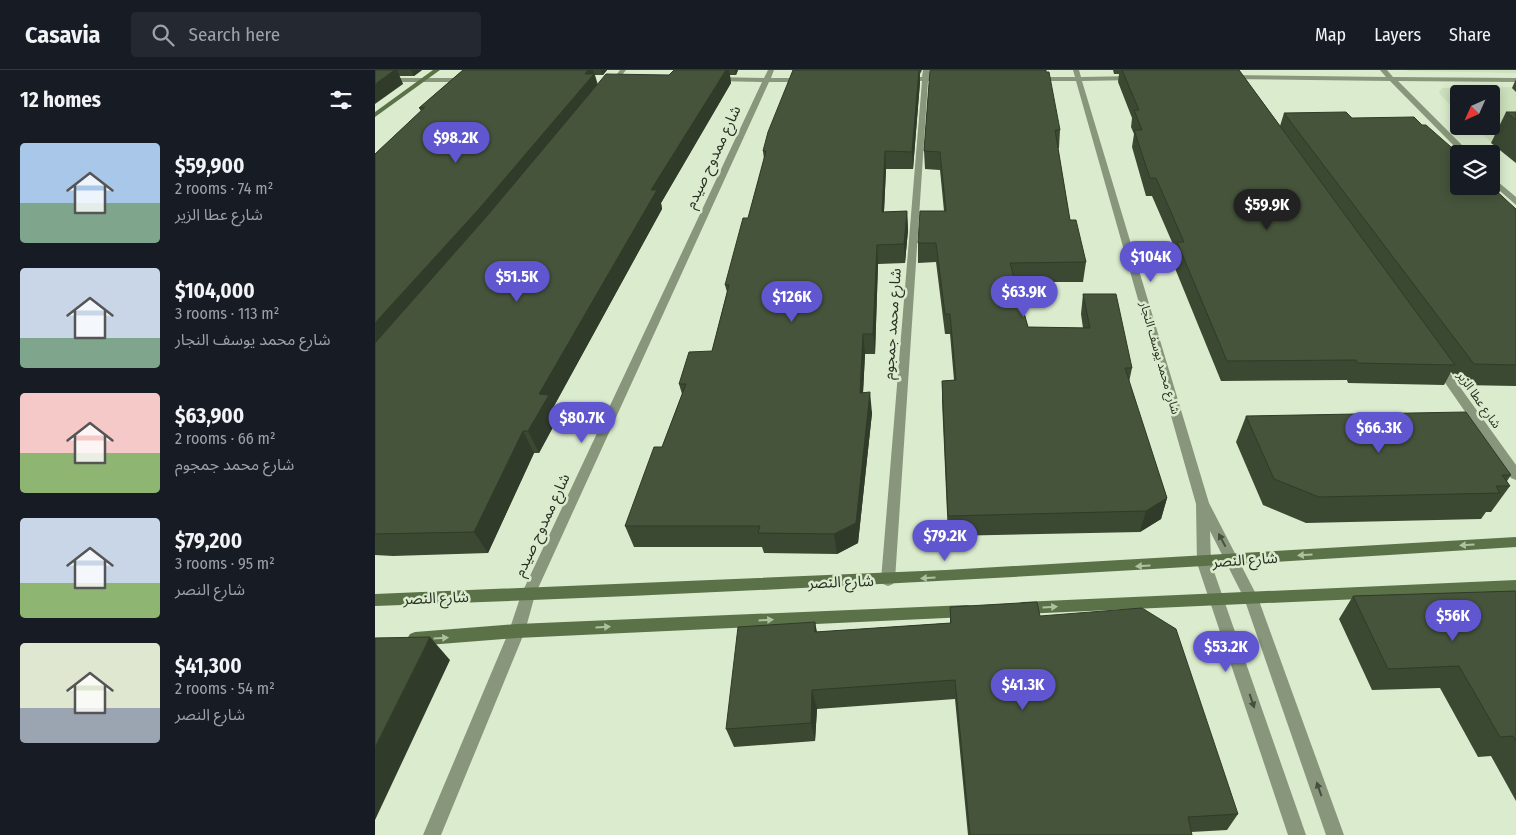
<!DOCTYPE html>
<html lang="en">
<head>
<meta charset="utf-8">
<style>
	:root { --surface:#171b24; --page:#242831; --text:#f1f3f6; --muted:#9ea1a6; --line:#363941; --accent:#6057d0 }
	body { margin:0; font-family:"Fira Sans Condensed","Noto Sans Arabic",sans-serif; background:var(--page); color:var(--text); height:100vh; display:flex; flex-direction:column; font-size:19px; white-space:nowrap }
	* { box-sizing:border-box; margin:0 }
	p { font-size:16px; color:var(--muted) }
	.icon { flex:none; width:28px; height:28px; fill:none; stroke:currentColor; stroke-width:2; stroke-linecap:round; stroke-linejoin:round }
	.map { position:relative; flex:1; overflow:hidden }
	.details { display:flex; flex-direction:column; background:var(--surface); width:375px }
	.details>* { flex:none }
	.needle { width:32px; rotate:225deg }
	.tools { position:absolute; left:1075px; top:15px; display:grid; gap:10px }
	.tools a { display:grid; place-items:center; width:50px; height:50px; border-radius:5px; background:var(--surface); box-shadow:0 2px 12px #0003; font-size:25px }
	.price { position:absolute; translate:-50% -42px; padding:0 11px; border-radius:18px; background:var(--accent); color:#fff; font-size:16px; line-height:32px; filter:drop-shadow(0 1px 2px #0008) }
	.price::after { content:''; position:absolute; left:50%; top:30px; width:15px; height:11px; margin-left:-8px; background:inherit; clip-path:polygon(0 0,100% 0,50% 100%) }
	.price.active { background:#222; color:#fff }
	ul { padding:0; list-style:none }
	li { display:flex; align-items:center; gap:15px; height:125px; padding:0 20px }
	li span { display:grid; place-items:center; flex:none; width:140px; height:100px; border-radius:5px; color:#555 }
	li>.icon { margin-inline-start:auto }
	span .icon { width:60px; height:60px; fill:#fffc; stroke-width:1 }
	li b { font-size:21px }
	h2 { display:flex; justify-content:space-between; align-items:center; height:60px; padding:0 20px; font-size:21px }
	header { display:flex; align-items:center; gap:30px; box-sizing:border-box; height:70px; padding:0 25px; background:var(--surface); border-bottom:1px solid var(--line) }
	header strong { font-size:24px }
	nav { display:flex; gap:28px; margin-inline-start:auto; font-size:18px }
	.search { width:350px; height:45px; background:var(--page); display:flex; align-items:center; gap:12px; box-sizing:border-box; padding:0 18px; border-radius:5px; color:var(--muted); font-size:19px }
	main { display:flex; flex:1; min-height:0 }
	.map>svg:first-child { display:block }
</style>
</head>
<body>
<header>
<strong>Casavia</strong>
<div class="search"><svg class="icon" aria-label="search" viewBox="0 0 24 24"><circle cx="10" cy="10" r="6"/><path d="M15 15l6 6"/></svg>Search here</div>
<nav><a>Map</a><a>Layers</a><a>Share</a></nav>
</header>
<main>
<section class="details">
<h2>12 homes<svg class="icon" aria-label="filters" viewBox="0 0 24 24"><path d="M4 7h16M4 17h16"/><circle cx="9" cy="7" r="2"/><circle cx="15" cy="17" r="2"/></svg></h2>
<ul>
<li><span style="background:linear-gradient(#a9c7e8 60%,#7fa58c 0)"><svg class="icon" aria-label="home" viewBox="0 0 24 24"><path d="M3 11l9-7 9 7M6 9v11h12V9"/></svg></span><div><b>$59,900</b><p>2 rooms · 74 m²</p><p>شارع عطا الزير</p></div></li>
<li><span style="background:linear-gradient(#c9d6e8 70%,#7fa58c 0)"><svg class="icon" aria-label="home" viewBox="0 0 24 24"><path d="M3 11l9-7 9 7M6 9v11h12V9"/></svg></span><div><b>$104,000</b><p>3 rooms · 113 m²</p><p>شارع محمد يوسف النجار</p></div></li>
<li><span style="background:linear-gradient(#f6c9c9 60%,#8fb573 0)"><svg class="icon" aria-label="home" viewBox="0 0 24 24"><path d="M3 11l9-7 9 7M6 9v11h12V9"/></svg></span><div><b>$63,900</b><p>2 rooms · 66 m²</p><p>شارع محمد جمجوم</p></div></li>
<li><span style="background:linear-gradient(#c9d6e8 65%,#8fb573 0)"><svg class="icon" aria-label="home" viewBox="0 0 24 24"><path d="M3 11l9-7 9 7M6 9v11h12V9"/></svg></span><div><b>$79,200</b><p>3 rooms · 95 m²</p><p>شارع النصر</p></div></li>
<li><span style="background:linear-gradient(#dfe7d0 65%,#9aa5b1 0)"><svg class="icon" aria-label="home" viewBox="0 0 24 24"><path d="M3 11l9-7 9 7M6 9v11h12V9"/></svg></span><div><b>$41,300</b><p>2 rooms · 54 m²</p><p>شارع النصر</p></div></li>
</ul>
</section>
<div class="map">
<svg width="1141" height="765" viewBox="0 0 1141 765">
	<rect width="100%" height="100%" fill="#dbecce"/>
	<!-- built -->
	<g fill="#cde1bd">
		<path d="M1031 0H1141V3L1033 1Z"/>
		<path d="M1141 17V94L1098 56H1116V24H1084V44L1064 23 1067 18Z"/>
	</g>
	<g fill="none" stroke-linecap="round" stroke-linejoin="round">
		<!-- street -->
		<g fill="#88977b" fill-rule="evenodd">
			<path d="M245 0H251L237 18H233L232 17Z"/>
			<path d="M393 0H399L396 8H430L433 10 430 12H394L160 525 150 561 66 765H48L134 561 146 525 387 12 340 11 337 9 340 7 389 8Z"/>
			<path d="M548 0H554V7H570L573 9 570 11H553L520 510 518 514 513 516 508 514 506 510 547 11H527L524 9 527 7H547Z"/>
			<path d="M698 0H704L706 7 760 6 763 8 760 10 707 11 834 433 883 528 969 765H951L869 528 835 461 836 493 931 765H913L822 493 821 434 701 11H660L657 9 660 7H700Z"/>
			<path d="M1005 0H1012L1018 7 1141 8V12L1023 11 1096 84H1087L1015 11 852 9 849 7 852 5 1011 7Z"/>
			<path d="M0 8H92L95 10 92 12H0Z"/>
			<path d="M1116 106 1141 127V135L1116 113Z"/>
			<path d="M1063 291 1067 292 1141 395V410L1136 408 1057 294Z"/>
		</g>
		<!-- secondary -->
		<g fill="#5b7249" fill-rule="evenodd">
			<path d="M58 0H65L0 47V42Z"/>
			<path d="M1141 467V477C761 501 381 523 0 536V524L571 500Z"/>
			<path d="M1141 510V522L647 544 642 542 640 538 642 534 647 532Z"/>
			<path d="M592 535 597 536 600 541 597 546 592 547 142 568 40 576 35 574 32 569 35 564 40 562 142 554Z"/>
		</g>
	</g>
	<!-- wall -->
	<g fill="#3b4832">
		<path d="M0 0H47L39 6H24L28 14Z"/>
		<path d="M88 0H232L228 5H220L223 15 294 5 299 0H363L361 5H355L356 13 286 133 287 139 179 336 184 346 164 383H159L113 483 18 486 0 485V84L46 41 44 38Z"/>
		<path d="M418 0H547L545 4V12L538 99H511L509 142 532 141 533 160 530 193 503 194 500 284H490L488 322 497 343 483 473 462 484 389 483 387 477H259L250 456 287 377 307 324 304 314 337 281 352 222 350 215 373 148 389 89 388 81Z"/>
		<path d="M555 0 685 60 684 78H683L695 150 711 192 708 212H640L653 257 708 258 706 244 708 224 757 298 754 312 792 428 786 449 765 462 573 466 567 331V311L579 310 575 264H570L561 192 543 193V173L569 141 565 100 550 99 549 81Z"/>
		<path d="M738 0H864L905 56 909 43 977 48 1084 116 1141 139V316L1086 315 1076 302 1069 315 973 313 972 310 846 311 797 191 800 179 777 126H771L757 77 759 64 756 57 757 48 743 12 744 4H739Z"/>
		<path d="M1141 9V22L1137 18Z"/>
		<path d="M1131 42H1141V93L1116 73Z"/>
		<path d="M871 346 1136 405 1132 411 1135 416 1116 442H1111L1106 449 931 453 888 435 861 372Z"/>
		<path d="M1141 521V731L1116 686 1103 687 1065 618 997 620 964 549 978 526Z"/>
		<path d="M575 537 665 546 863 744 852 760 816 762 817 765H593L580 629 442 639 440 671 359 677 351 659 442 562 575 553Z"/>
	</g>
	<!-- shaded-wall -->
	<g fill="#303b29">
		<path d="M20 0H22L28 14 0 34V14Z"/>
		<path d="M36 0H47L39 6Z"/>
		<path d="M213 0H218L224 21 0 289V253Z"/>
		<path d="M226 0H232L228 5Z"/>
		<path d="M351 0H354L356 13 286 133 287 139 179 336 184 346 164 383 153 361 164 324 276 120Z"/>
		<path d="M360 0H363L361 5Z"/>
		<path d="M544 0 545 12 538 99 537 82Z"/>
		<path d="M510 81 511 99 508 161 507 142Z"/>
		<path d="M532 141 533 160 530 193 529 174Z"/>
		<path d="M502 175 503 194 500 284 498 264Z"/>
		<path d="M488 264 490 284 487 343 485 323Z"/>
		<path d="M495 322 497 343 483 473 462 484 459 464Z"/>
		<path d="M148 361 159 383 113 483 99 462Z"/>
		<path d="M792 428 786 449 765 462 771 441Z"/>
		<path d="M440 552 444 572 440 562Z"/>
		<path d="M55 567 75 590 0 750V677Z"/>
		<path d="M437 620 442 639 440 671 436 653Z"/>
	</g>
	<!-- building -->
	<g fill="#45543a" stroke="#303b29">
		<path d="M0 0H20L0 14Z"/>
		<path d="M88 0H213L210 4H219L103 140 0 253V84L50 37 44 38Z"/>
		<path d="M299 0H351L276 120H282L164 324 174 325 153 361H148L99 462 0 464V273L112 146 231 4 294 5Z"/>
		<path d="M418 0H544L537 82 510 81 507 142 532 141 529 174 502 175 498 264H488L485 323 495 322 481 453 459 464 383 463 385 456H250L279 377H287L311 314H304L314 282 337 281 354 215H350L368 148H373L391 81H388L393 62Z"/>
		<path d="M555 0H671V2H674L685 60H680L695 150H701L711 192 635 193 653 257 715 258 708 224H741L757 298H750L792 428 771 441 573 446 567 311 581 310 575 244H570L561 173H543L545 141H571L565 82 549 81Z"/>
		<path d="M747 0H864L1080 295 983 293 981 290 852 291 802 172H809L781 108H775L759 60H767L759 40H764Z"/>
		<path d="M971 42 977 48 1039 47 1047 55H1051L1084 84V116H1116L1141 139V295L1099 294 909 43Z"/>
		<path d="M1131 42H1141V50Z"/>
		<path d="M1091 342 1136 405H1127L1135 416H1121L1125 423 944 427 899 409 871 346Z"/>
		<path d="M1141 521V671L1138 666 1125 667 1084 596 1013 599 978 526Z"/>
		<path d="M662 532 665 546 767 538 801 559 863 744 813 747 817 765H595L580 610 437 620 436 653 351 659 363 557 440 552V562L576 553 575 537Z"/>
		<path d="M55 567 0 677V568Z"/>
	</g>
	<!-- one-way arrows -->
	<defs><path id="oneway-solid" d="M-6-.8H1V-3.2L6.5 0L1 3.2V.8H-6Z" transform="scale(1.25)"/></defs>
	<g fill="#464f3e">
		<use href="#oneway-solid" transform="translate(847 470) rotate(-118)"/>
		<use href="#oneway-solid" transform="translate(877 631) rotate(71)"/>
		<use href="#oneway-solid" transform="translate(944 719) rotate(-109)"/>
	</g>
	<g fill="#aec19f">
		<use href="#oneway-solid" transform="translate(1092 475) rotate(176)"/>
		<use href="#oneway-solid" transform="translate(930 485) rotate(176)"/>
		<use href="#oneway-solid" transform="translate(768 496) rotate(177)"/>
		<use href="#oneway-solid" transform="translate(553 508) rotate(177)"/>
		<use href="#oneway-solid" transform="translate(675 537) rotate(-3)"/>
		<use href="#oneway-solid" transform="translate(391 550) rotate(-3)"/>
		<use href="#oneway-solid" transform="translate(228 557) rotate(-3)"/>
		<use href="#oneway-solid" transform="translate(66 568) rotate(-3)"/>
	</g>
	<g text-anchor="middle" stroke-width="5" stroke-linejoin="round" paint-order="stroke">
		<!-- far-street labels -->
		<g font-size="12" fill="#293024" stroke="#dbecce">
			<text transform="translate(785 288) rotate(74)" y="4">شارع محمد يوسف النجار</text>
			<text transform="translate(1104 330) rotate(55)" y="4">شارع عطا الزير</text>
		</g>
		<!-- street labels -->
		<g font-size="15" fill="#293024" stroke="#dbecce">
			<text transform="translate(338 87) rotate(-65)" y="5">شارع ممدوح صيدم</text>
			<text transform="translate(517 254) rotate(-86)" y="5">شارع محمد جمجوم</text>
			<text transform="translate(167 455) rotate(-65)" y="5">شارع ممدوح صيدم</text>
			<text transform="translate(870 490) rotate(-4)" y="5">شارع النصر</text>
			<text transform="translate(466 512) rotate(-2)" y="5">شارع النصر</text>
			<text transform="translate(61 528) rotate(-2)" y="5">شارع النصر</text>
		</g>
	</g>
</svg>
<div class="tools">
<a><svg class="needle" viewBox="-14 -14 28 28"><path d="M0-13l5 13h-10z" fill="#e53935"/><path d="M0 13l5-13h-10z" fill="#9ea1a6"/></svg></a>
<a><svg class="icon" aria-label="layers" viewBox="0 0 24 24"><path d="M12 4l9 5-9 5-9-5zM3 14l9 5 9-5"/></svg></a>
</div>
<b class="price" style="left:81px;top:94px">$98.2K</b>
<b class="price active" style="left:892px;top:161px">$59.9K</b>
<b class="price" style="left:776px;top:213px">$104K</b>
<b class="price" style="left:142px;top:233px">$51.5K</b>
<b class="price" style="left:649px;top:248px">$63.9K</b>
<b class="price" style="left:417px;top:253px">$126K</b>
<b class="price" style="left:207px;top:374px">$80.7K</b>
<b class="price" style="left:1004px;top:384px">$66.3K</b>
<b class="price" style="left:570px;top:492px">$79.2K</b>
<b class="price" style="left:1078px;top:572px">$56K</b>
<b class="price" style="left:851px;top:603px">$53.2K</b>
<b class="price" style="left:648px;top:641px">$41.3K</b>
</div>
</main>
</body>
</html>
